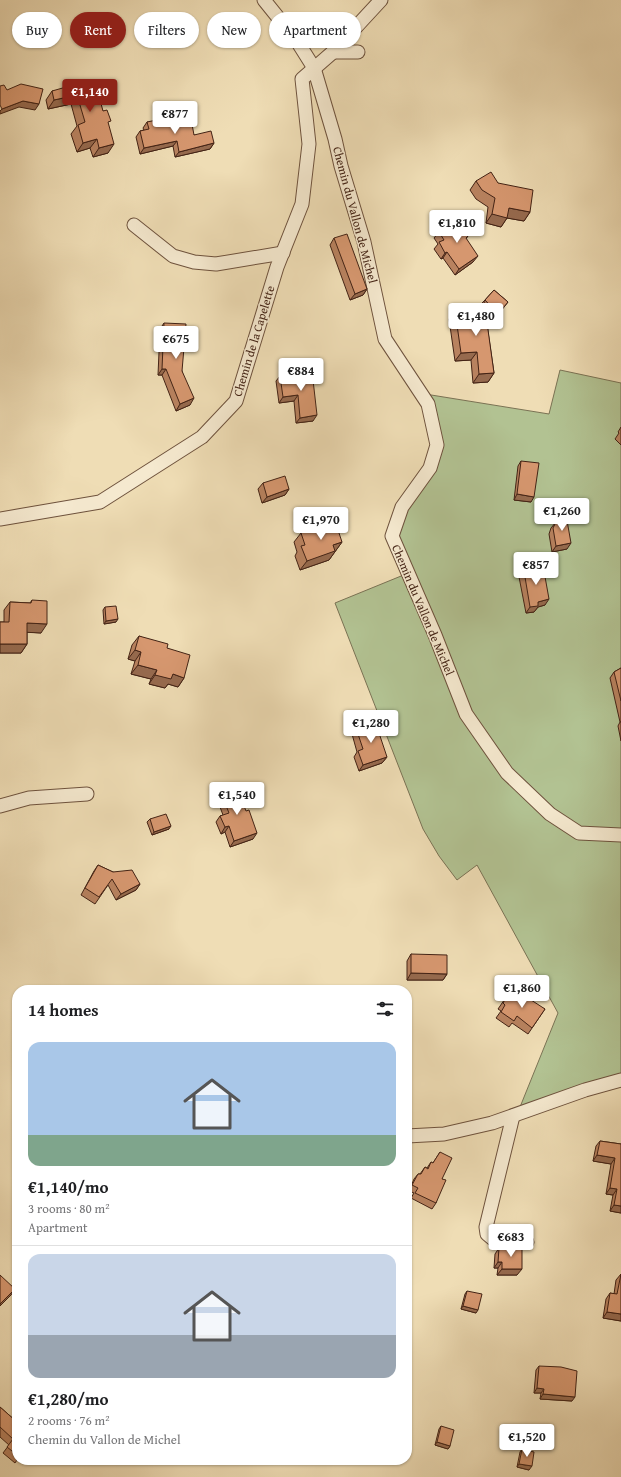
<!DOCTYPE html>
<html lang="en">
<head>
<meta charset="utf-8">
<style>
	:root { --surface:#fff; --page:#f2f2f2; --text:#202124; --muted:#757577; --line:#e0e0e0; --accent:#8f2418 }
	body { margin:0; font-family:"Gentium Book Plus",serif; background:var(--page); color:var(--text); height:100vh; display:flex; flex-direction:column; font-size:15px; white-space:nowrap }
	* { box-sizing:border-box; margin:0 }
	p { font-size:13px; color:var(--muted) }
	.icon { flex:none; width:22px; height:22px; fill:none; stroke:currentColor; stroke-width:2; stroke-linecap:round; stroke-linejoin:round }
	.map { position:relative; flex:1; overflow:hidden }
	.panel { position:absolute; left:12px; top:985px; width:400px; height:480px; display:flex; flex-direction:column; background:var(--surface); border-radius:16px; box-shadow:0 1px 3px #0004 }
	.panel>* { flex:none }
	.banner { position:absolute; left:12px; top:12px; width:400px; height:36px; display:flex; gap:8px }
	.price { position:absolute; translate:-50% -34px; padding:0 9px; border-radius:4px; background:#fff; color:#222; font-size:13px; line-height:26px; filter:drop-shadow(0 1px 2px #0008) }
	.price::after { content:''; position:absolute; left:50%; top:24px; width:12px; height:9px; margin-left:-6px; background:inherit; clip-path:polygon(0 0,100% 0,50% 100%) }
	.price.active { background:var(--accent); color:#fff }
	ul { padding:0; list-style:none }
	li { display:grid; align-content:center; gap:8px; height:212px; padding:0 16px }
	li+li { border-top:1px solid var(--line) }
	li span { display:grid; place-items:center; height:124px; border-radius:12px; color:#555 }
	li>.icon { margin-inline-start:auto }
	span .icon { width:72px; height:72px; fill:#fffc; stroke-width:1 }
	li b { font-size:17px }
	h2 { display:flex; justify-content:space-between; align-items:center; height:48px; padding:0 16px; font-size:17px }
	.pill { padding:0 14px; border-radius:18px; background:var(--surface); box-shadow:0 1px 3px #0004; font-size:14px; line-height:36px }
	.pill.active { background:var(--accent); color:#fff }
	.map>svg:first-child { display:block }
</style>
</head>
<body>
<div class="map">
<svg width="621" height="1477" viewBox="0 0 621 1477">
	<rect width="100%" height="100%" fill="#efddb5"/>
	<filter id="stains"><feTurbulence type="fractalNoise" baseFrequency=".005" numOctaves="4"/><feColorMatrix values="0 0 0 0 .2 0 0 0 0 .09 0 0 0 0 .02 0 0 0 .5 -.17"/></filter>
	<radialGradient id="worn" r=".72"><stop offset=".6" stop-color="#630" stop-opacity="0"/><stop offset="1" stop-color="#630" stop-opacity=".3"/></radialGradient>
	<!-- green -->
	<path fill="#b2c292" stroke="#7a7254" d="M560 370 621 383V1075L518 1112 558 1013 477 865 457 880 439 856 423 829 335 603 406 574 392 518 434 455 425 394 549 414Z"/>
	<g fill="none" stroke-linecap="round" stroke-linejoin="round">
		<defs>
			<g id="street">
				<path d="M264 0 297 41 314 68 335 139 341 166 364 242 385 339 428 404 437 445 430 468 402 507 392 536 435 635 466 714 507 773 550 814 579 833 621 835"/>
				<path d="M333 52H358"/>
				<path d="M134 225 173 256 194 262 216 264 283 253"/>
				<path d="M0 519 100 502 202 437 236 401 277 267 302 204 309 144 302 79 333 52 381 0"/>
				<path d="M0 806 29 798 87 794"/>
				<path d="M513 1116 486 1227 487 1234 493 1239 527 1242"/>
				<path d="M407 1136 444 1134 492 1123 585 1090 621 1080"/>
			</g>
		</defs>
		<!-- street casing -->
		<use href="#street" stroke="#6e523d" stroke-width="15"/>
		<!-- street -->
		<use href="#street" stroke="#f5e9cf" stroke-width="13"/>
	</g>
	<!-- wall -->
	<g fill="#b8825f" stroke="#432315">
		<path d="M93 90 103 111 108 125V153L93 157 90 148 77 152 71 134 77 126 71 104 48 109 46 100 52 91Z"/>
		<path d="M147 122 172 123 194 135 214 143 210 149 175 157 173 146 140 154 136 137 140 131 144 130 143 128Z"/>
		<path d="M476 181 498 183 530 212 524 221 507 218 501 227 486 223 488 207 476 199 470 190Z"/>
		<path d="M439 232 468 236 466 239 473 262 455 275 443 258 441 259 434 249 438 244 434 238Z"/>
		<path d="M334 238 367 289 363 295 350 300 330 245Z"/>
		<path d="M494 290 508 302 494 320 485 311 494 373 488 382 473 383 471 360 455 361 449 319 455 311 476 310Z"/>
		<path d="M164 323 182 371 190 405 176 411 162 375H158L160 329Z"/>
		<path d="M312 371 313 421 296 423 294 401 279 403 276 381 280 376Z"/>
		<path d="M621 427V445L615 439 619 433 618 432Z"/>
		<path d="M521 461 531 502 514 500 518 466Z"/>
		<path d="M263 483 289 489 285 495 262 503 258 489Z"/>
		<path d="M556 522 567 549 552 552 549 534 551 528Z"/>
		<path d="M301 533 342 542 329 560 300 570 295 556 297 552 294 542Z"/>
		<path d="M542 560 545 605 538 607 534 612 526 613 519 577 524 571 536 570 537 566Z"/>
		<path d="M32 600 41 633 27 632V644L21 653H0V622H4V610L10 602 30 603Z"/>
		<path d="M105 607 116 622 104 624 103 610Z"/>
		<path d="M139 636 167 648 184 678 178 687 168 684 165 688 149 684 151 679 131 674 135 661 128 659 132 645Z"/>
		<path d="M621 668V722H620L610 678 614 672Z"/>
		<path d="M620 722H621V741L618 726Z"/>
		<path d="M356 728 387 757 382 763 359 771 354 757 357 752 352 734Z"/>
		<path d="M221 793 253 839 230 847 225 832 221 834 216 822 220 816 223 815 217 799Z"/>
		<path d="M150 819 169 829 152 835 147 822Z"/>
		<path d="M98 865 113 872 140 884 136 890 116 900 108 885 95 904 81 895 94 871Z"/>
		<path d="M411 954 447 974 443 980H407V961Z"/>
		<path d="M511 990 526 1001 545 1009 528 1034 512 1023 509 1027 496 1018 501 1011 498 1009Z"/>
		<path d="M600 1141 621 1144V1213L610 1211 613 1195 606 1194 611 1164 593 1161 596 1146Z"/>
		<path d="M440 1152 442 1179 436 1203 432 1209 411 1198 414 1193 409 1191 414 1179 418 1174H420L425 1167 427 1168 431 1162 433 1163Z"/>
		<path d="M499 1248 517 1275H497L498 1268H494L495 1254Z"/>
		<path d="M621 1274V1321L603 1318 606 1299 610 1293 614 1294 616 1280Z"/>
		<path d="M467 1291 476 1313 461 1309 465 1294Z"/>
		<path d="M539 1366 572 1401 540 1399 541 1393H534L536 1370Z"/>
		<path d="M0 1407 17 1422V1460L15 1463 3 1453 9 1445 0 1437Z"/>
		<path d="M441 1426 450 1446 448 1449 435 1445 439 1429Z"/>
		<path d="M522 1449 529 1470 517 1467 520 1452Z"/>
	</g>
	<!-- shaded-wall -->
	<g fill="#966a4e" stroke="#432315">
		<path d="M77 95 71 104 48 109 54 100Z"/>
		<path d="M23 101 39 104 35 110 19 107 0 114V111L2 109Z"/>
		<path d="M97 139 90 148 77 152 83 143Z"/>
		<path d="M177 141 173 146 140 154 144 148Z"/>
		<path d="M214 143 210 149 175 157 179 152Z"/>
		<path d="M114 144 108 153 93 157 99 148Z"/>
		<path d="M509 208 530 212 524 221 507 218 501 227 486 223 492 214Z"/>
		<path d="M447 252 443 258 441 259 445 253Z"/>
		<path d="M478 256 473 262 455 275 459 269Z"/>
		<path d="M367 289 363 295 350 300 355 294Z"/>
		<path d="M477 352 471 360 455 361 461 353Z"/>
		<path d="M162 369H166L162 375H158Z"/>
		<path d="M494 373 488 382 473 383 479 374Z"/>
		<path d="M298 395 294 401 279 403 283 397Z"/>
		<path d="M194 398 190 405 176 411 180 404Z"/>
		<path d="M317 415 313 421 296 423 300 418Z"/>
		<path d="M289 489 285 495 262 503 267 497Z"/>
		<path d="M517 494 534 497 531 502 514 500Z"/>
		<path d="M342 542 329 560 300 570 307 561 333 545Z"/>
		<path d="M571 543 567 549 552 552 556 546Z"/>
		<path d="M549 599 545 605 538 607 534 612 526 613 530 607 538 602Z"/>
		<path d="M118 619 116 622 104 624 106 621Z"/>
		<path d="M27 623 47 624 41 633 21 632Z"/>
		<path d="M0 644H27L21 653H0Z"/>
		<path d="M135 650 141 652 135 661 128 659Z"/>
		<path d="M138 665 157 670 151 679 131 674Z"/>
		<path d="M173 674 184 678 178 687 168 684 165 688 149 684 155 675Z"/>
		<path d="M387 757 382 763 359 771 363 765Z"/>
		<path d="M171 826 169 829 152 835 154 832Z"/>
		<path d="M229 826 225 832 221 834 225 827Z"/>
		<path d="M257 833 253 839 230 847 234 841Z"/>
		<path d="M140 884 136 890 116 900 121 894Z"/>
		<path d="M411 973 447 974 443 980H407Z"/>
		<path d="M597 1155 615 1158 611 1164 593 1161Z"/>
		<path d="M610 1188 617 1189 613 1195 606 1194Z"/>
		<path d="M614 1205 621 1206V1213L610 1211Z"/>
		<path d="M498 1262H502L498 1268H494Z"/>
		<path d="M502 1269H522L517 1275H497Z"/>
		<path d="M15 1289 11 1295 0 1306V1304Z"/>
		<path d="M463 1306 478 1310 476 1313 461 1309Z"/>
		<path d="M607 1312 621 1314V1321L603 1318Z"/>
		<path d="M537 1388 544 1389 541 1393H534Z"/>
		<path d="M543 1394 575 1397 572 1401 540 1399Z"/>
		<path d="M437 1442 450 1446 448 1449 435 1445Z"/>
		<path d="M519 1464 532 1466 529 1470 517 1467Z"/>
	</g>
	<!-- building -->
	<g fill="#d6976f" stroke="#432315">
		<path d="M91 80 93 90 97 89 103 111 107 110 111 121 108 122 114 144 99 148 97 139 83 143 78 125 85 122 77 95 54 100 52 91Z"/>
		<path d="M21 84 43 89 39 104 23 101 2 109 0 105V86L4 85 7 90Z"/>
		<path d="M171 117 172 123 191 119 194 135 211 131 214 143 179 152 177 141 144 148 140 131 149 129 147 122Z"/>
		<path d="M491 172 498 183 533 190 530 212 509 208 507 218 492 214 495 198 482 190 476 181Z"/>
		<path d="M457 219 468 236 466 238 478 256 459 269 447 252 445 253 439 242 444 240 439 232Z"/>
		<path d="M347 234 367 289 355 294 334 238Z"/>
		<path d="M494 290 508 302 498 314 485 300Z"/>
		<path d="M484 301 494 373 479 374 477 352 461 353 455 311 476 310Z"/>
		<path d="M164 323 186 324 182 371 194 398 180 404 166 369H162Z"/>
		<path d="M312 371 317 415 300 418 298 395 283 397 280 376Z"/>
		<path d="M521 461 539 463 534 497 517 494Z"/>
		<path d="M285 476 289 489 267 497 263 483Z"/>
		<path d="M566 515 571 543 556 546 553 528 556 522Z"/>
		<path d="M335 521 342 542 333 545 335 551 307 561 301 546 305 545 301 533Z"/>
		<path d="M542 560 549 599 538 602V606L530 607 524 571 536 568V575Z"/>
		<path d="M32 600 47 601V624L27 623V644H0V622H9L10 602 31 603Z"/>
		<path d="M116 606 118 619 106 621 105 607Z"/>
		<path d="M139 636 168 644 167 648 190 655 184 678 173 674 171 679 155 675 157 670 138 665 141 652 135 650Z"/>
		<path d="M621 668V701L614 672Z"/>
		<path d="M375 721 387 757 363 765 358 751 363 749 356 728Z"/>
		<path d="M237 788 246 811 249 810 257 833 234 841 229 826 225 827 220 816 229 813 221 793Z"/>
		<path d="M166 814 171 826 154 832 150 819Z"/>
		<path d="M98 865 113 872 132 870 140 884 121 894 112 879 99 897 85 888Z"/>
		<path d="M411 954 447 955V974L411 973Z"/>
		<path d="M511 990 526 1001 528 998 545 1009 532 1028 517 1016 514 1021 501 1012 505 1005 503 1003Z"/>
		<path d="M600 1141 621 1144V1206L614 1205 617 1189 610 1188 615 1158 597 1155Z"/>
		<path d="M440 1152 452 1158 442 1179 446 1180 436 1203 415 1193 418 1188 412 1185 418 1174H421L425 1167 428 1169 431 1162 433 1163Z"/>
		<path d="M499 1248 522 1249V1269H502V1262H498Z"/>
		<path d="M621 1274V1314L607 1312 610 1293 617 1294Z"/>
		<path d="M0 1275 15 1289 0 1304Z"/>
		<path d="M467 1291 482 1294 478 1310 463 1306Z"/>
		<path d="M539 1366 561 1367 577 1371 575 1397 543 1394 544 1389 537 1388Z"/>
		<path d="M0 1407 17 1422V1455L7 1447 13 1439 0 1427Z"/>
		<path d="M441 1426 454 1430 450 1446 437 1442Z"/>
		<path d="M522 1449 534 1452 532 1466 519 1464Z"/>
	</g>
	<g text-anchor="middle" stroke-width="3" stroke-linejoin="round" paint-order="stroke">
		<!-- street labels -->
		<g font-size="12" fill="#432315" stroke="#f5e9cf">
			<text transform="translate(355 215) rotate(75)" y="4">Chemin du Vallon de Michel</text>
			<text transform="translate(254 341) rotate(-73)" y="4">Chemin de la Capelette</text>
			<text transform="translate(423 610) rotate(67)" y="4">Chemin du Vallon de Michel</text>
		</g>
	</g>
	<rect width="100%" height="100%" filter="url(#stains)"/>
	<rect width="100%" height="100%" fill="url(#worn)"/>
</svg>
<b class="price active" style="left:90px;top:113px">€1,140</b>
<b class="price" style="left:175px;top:135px">€877</b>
<b class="price" style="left:457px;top:244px">€1,810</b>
<b class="price" style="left:476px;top:337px">€1,480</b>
<b class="price" style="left:176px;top:360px">€675</b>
<b class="price" style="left:301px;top:392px">€884</b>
<b class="price" style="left:562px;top:532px">€1,260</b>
<b class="price" style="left:321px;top:541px">€1,970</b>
<b class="price" style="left:536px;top:586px">€857</b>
<b class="price" style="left:371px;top:744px">€1,280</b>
<b class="price" style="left:237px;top:816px">€1,540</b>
<b class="price" style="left:522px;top:1009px">€1,860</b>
<b class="price" style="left:511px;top:1258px">€683</b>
<b class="price" style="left:527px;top:1458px">€1,520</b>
<div class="banner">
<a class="pill">Buy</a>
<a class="pill active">Rent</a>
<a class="pill">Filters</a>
<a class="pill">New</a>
<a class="pill">Apartment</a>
</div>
<section class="panel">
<h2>14 homes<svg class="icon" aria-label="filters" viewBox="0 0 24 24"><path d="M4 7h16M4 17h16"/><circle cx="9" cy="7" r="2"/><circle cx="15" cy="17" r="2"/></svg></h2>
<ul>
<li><span style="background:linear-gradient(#a9c7e8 75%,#7fa58c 0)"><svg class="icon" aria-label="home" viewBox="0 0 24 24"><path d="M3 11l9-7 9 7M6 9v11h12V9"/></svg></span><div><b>€1,140/mo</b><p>3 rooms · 80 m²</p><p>Apartment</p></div></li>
<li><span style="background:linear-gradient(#c9d6e8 65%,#9aa5b1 0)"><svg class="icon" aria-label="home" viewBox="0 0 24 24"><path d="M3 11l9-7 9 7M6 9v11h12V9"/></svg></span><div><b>€1,280/mo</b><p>2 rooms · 76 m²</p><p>Chemin du Vallon de Michel</p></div></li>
</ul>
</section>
</div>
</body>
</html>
